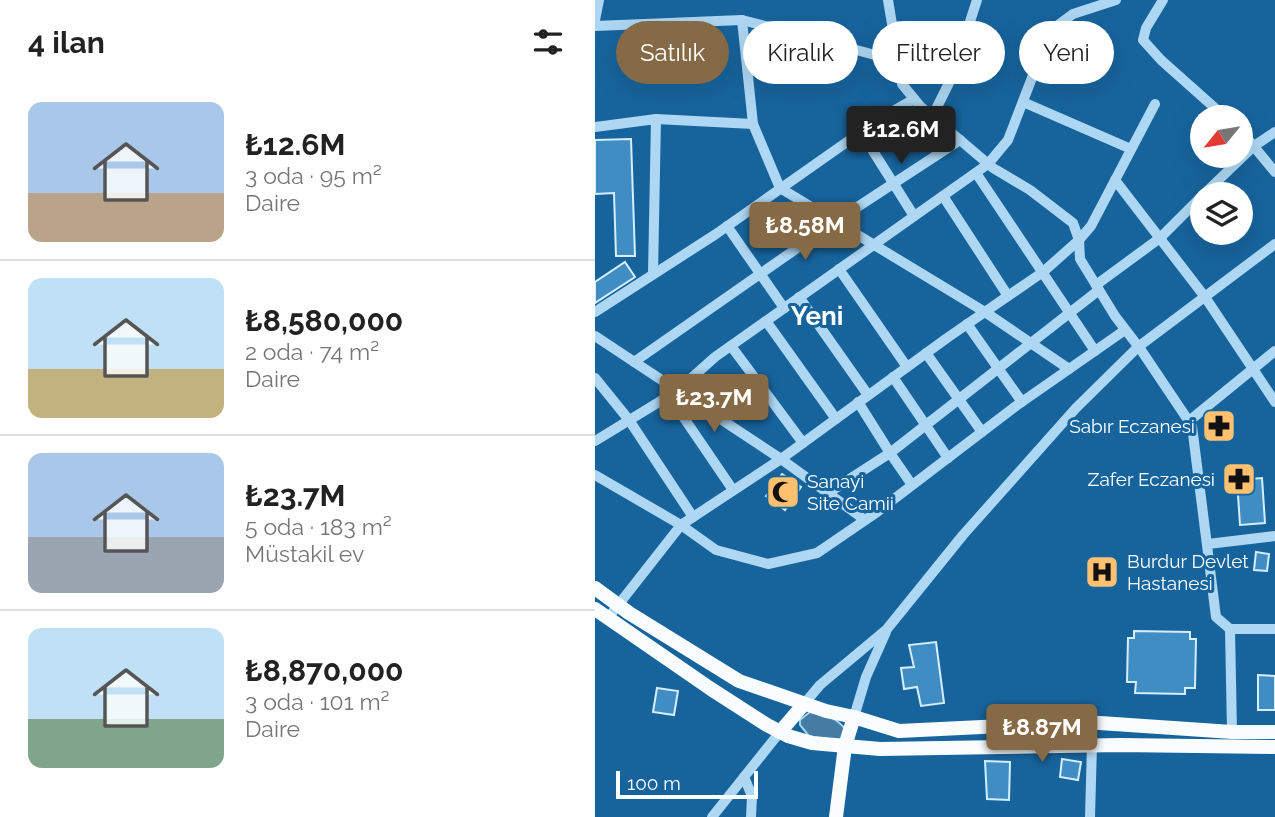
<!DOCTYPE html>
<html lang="tr">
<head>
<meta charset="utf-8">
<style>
	:root { --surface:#fff; --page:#f6f6f6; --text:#222; --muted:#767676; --line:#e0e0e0; --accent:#856a45 }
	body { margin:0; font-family:Raleway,sans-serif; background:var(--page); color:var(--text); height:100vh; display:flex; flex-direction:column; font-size:26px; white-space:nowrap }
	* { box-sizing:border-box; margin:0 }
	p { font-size:23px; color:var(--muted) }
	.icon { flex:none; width:38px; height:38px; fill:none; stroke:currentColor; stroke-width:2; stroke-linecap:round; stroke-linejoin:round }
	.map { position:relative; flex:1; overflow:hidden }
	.panel { display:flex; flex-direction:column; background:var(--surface); width:595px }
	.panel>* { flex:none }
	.hud { position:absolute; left:21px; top:21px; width:553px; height:63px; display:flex; gap:14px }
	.needle { width:46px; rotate:240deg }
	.tools { position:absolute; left:595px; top:105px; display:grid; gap:14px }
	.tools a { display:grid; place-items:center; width:63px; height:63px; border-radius:50%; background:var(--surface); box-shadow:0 7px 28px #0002; font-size:35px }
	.scale { position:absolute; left:21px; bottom:18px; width:142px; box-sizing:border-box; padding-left:7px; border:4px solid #fff; border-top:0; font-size:19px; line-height:24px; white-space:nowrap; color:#fff; -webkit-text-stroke:5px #17649d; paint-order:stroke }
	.price { position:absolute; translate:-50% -60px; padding:0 16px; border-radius:7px; background:var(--accent); color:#fff; font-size:23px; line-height:46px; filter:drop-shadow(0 2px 4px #0008) }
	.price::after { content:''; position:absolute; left:50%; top:42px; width:21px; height:16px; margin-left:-10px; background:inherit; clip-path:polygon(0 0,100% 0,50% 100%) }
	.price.selected { background:#222; color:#fff }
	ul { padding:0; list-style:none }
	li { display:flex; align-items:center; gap:21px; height:175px; padding:0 28px }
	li+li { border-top:2px solid var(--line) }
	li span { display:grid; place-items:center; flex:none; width:196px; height:140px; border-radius:14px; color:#555 }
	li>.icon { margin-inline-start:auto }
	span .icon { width:84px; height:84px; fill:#fffc; stroke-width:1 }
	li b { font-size:30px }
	h2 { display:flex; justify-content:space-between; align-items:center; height:84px; padding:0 28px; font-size:30px }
	.chip { padding:0 24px; border-radius:32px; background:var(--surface); box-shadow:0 7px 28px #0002; font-size:24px; line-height:63px }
	.chip.selected { background:var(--accent); color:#fff }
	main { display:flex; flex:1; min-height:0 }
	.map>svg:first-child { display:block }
</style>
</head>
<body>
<main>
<section class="panel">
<h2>4 ilan<svg class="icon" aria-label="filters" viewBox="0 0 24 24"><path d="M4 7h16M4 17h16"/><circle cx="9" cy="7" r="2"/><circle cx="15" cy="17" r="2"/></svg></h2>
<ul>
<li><span style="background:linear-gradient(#a9c7e8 65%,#b9a48a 0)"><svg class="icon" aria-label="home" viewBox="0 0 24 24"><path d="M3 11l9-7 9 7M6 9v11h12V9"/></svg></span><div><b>₺12.6M</b><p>3 oda · 95 m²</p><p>Daire</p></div></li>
<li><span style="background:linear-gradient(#bfe0f5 65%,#c2b280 0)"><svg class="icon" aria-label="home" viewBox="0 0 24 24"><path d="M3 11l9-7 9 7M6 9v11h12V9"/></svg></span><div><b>₺8,580,000</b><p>2 oda · 74 m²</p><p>Daire</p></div></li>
<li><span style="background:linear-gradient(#a9c7e8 60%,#9aa5b1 0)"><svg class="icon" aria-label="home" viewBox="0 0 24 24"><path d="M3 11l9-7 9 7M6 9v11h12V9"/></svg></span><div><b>₺23.7M</b><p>5 oda · 183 m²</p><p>Müstakil ev</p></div></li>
<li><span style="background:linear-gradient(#bfe0f5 65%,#7fa58c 0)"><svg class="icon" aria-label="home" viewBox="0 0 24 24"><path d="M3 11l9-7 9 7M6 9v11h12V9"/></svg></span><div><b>₺8,870,000</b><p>3 oda · 101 m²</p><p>Daire</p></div></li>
</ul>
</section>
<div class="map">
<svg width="680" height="817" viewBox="0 0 680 817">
	<rect width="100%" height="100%" fill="#17649d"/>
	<!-- water -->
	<path fill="#467ba3" stroke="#a1d4f5" stroke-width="2" d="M215 712C230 714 241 717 251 730L244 742 214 736 205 725V720Z"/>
	<!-- building -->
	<g fill="#3f8dc3" stroke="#d6edfd" stroke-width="2">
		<path d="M36 139 40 256H21L19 193 0 194V140Z"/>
		<path d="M30 262 40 277 0 303V282Z"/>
		<path d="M187 474 206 487 190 510 171 496Z"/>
		<path d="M667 478 670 523 645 525 642 480Z"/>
		<path d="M661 552 674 554 672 571 659 570Z"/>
		<path d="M539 631 595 632V639H601L600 688H590V694L540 693 541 682H532L533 638H539Z"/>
		<path d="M341 642 349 703 326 706 322 687 309 689 306 668 319 667 314 645Z"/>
		<path d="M663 675 680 676V710H663Z"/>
		<path d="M62 688 83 691 79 715 58 712Z"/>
		<path d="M467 759 486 762 483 780 465 777Z"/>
		<path d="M390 761 415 762 414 800 392 799Z"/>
	</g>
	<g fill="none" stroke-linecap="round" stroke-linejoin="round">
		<!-- minor -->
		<g stroke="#aed7f3" stroke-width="10">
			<path d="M293 0 307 84 325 106 398 168 435 190 478 223 484 240 485 259 520 316 546 350 597 426 621 617 635 629 637 732"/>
			<path d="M568 0 551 28 548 40 566 60 630 117"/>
			<path d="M0 20 4 0"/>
			<path d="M147 20 303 61"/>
			<path d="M0 26 147 20 158 124 185 188 390 312 474 369"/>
			<path d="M428 102 536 149"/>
			<path d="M337 117 357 77 382 0"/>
			<path d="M61 119 158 124"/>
			<path d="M0 127 61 119 58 274"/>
			<path d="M646 131 680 172"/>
			<path d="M266 132 319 216"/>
			<path d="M381 173 500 351"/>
			<path d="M520 180 610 297 680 402"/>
			<path d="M609 194 659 146 680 132"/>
			<path d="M348 196 413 296"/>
			<path d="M132 226 189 308"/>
			<path d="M244 269 312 367"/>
			<path d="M501 285 565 238 607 196"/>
			<path d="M204 297 273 395"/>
			<path d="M0 312 121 234 286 118 319 99"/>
			<path d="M171 321 241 419"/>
			<path d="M372 324 427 402"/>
			<path d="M0 336 186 459 270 520"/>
			<path d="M136 346 208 443"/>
			<path d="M331 353 387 432"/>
			<path d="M39 362 241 221 365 140"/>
			<path d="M298 377 353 458"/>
			<path d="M0 378 34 420 98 517"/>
			<path d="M74 396 138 490"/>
			<path d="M594 421 680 351"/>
			<path d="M0 441 82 391 120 357 393 164 413 140 455 31 478 14 521 0"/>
			<path d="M0 475 86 525 121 550 173 564 222 553 282 512 421 406 530 330"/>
			<path d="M317 485 295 453 504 290"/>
			<path d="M233 493 295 453 263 402"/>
			<path d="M613 544 680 536"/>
			<path d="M13 618 86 525 186 459 352 338 448 272 484 240 496 226 560 104"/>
			<path d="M635 629H680"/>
			<path d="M209 704 225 685 292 629 368 535 481 408 543 347 680 244"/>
			<path d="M259 717 271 677 291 632"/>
			<path d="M149 777 157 796 156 817"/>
			<path d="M117 817 185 732"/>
			<path d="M495 817 497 745"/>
		</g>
		<!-- major -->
		<g stroke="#fafdff" stroke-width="14">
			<path d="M0 588 34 613 144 681 231 711 259 717 304 731 490 722 637 732H680"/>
			<path d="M0 609 116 689 172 725 193 736 217 743 285 749 525 745 680 747"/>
			<path d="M185 732 209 704"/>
			<path d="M241 817 250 746 259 717"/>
		</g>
	</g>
	<!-- icons -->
	<defs>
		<symbol id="pharmacy-square" viewBox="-11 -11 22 22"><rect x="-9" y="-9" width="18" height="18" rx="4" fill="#ffc170" stroke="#17649d"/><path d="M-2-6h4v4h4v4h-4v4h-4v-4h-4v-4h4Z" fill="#111"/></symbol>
		<symbol id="mosque-square" viewBox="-11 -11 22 22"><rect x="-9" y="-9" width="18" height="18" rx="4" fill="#ffc170" stroke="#17649d"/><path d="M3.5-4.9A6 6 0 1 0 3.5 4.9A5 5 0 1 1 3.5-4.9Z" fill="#111"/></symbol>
		<symbol id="hospital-square" viewBox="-11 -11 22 22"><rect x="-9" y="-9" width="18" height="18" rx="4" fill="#ffc170" stroke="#17649d"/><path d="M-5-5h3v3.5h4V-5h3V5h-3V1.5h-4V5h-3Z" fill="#111"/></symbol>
	</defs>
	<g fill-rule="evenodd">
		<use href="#pharmacy-square" x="605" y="407" width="38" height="38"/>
		<use href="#pharmacy-square" x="625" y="460" width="38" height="38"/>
		<use href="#mosque-square" x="169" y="473" width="38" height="38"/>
		<use href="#hospital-square" x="488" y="553" width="38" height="38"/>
	</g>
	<g text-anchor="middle" stroke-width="6" stroke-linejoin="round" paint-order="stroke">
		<!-- poi labels -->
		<g font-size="19" fill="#fff" stroke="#17649d" text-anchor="end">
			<text x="600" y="433">Sabır Eczanesi</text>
			<text x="620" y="486">Zafer Eczanesi</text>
			<text x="212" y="488" text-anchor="start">Sanayi<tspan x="212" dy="22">Site Camii</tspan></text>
			<text x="532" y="568" text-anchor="start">Burdur Devlet<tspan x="532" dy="22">Hastanesi</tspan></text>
		</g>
		<!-- district labels -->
		<g font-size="26" font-weight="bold" fill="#fff" stroke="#17649d">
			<text x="222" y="325">Yeni</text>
		</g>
	</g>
</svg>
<div class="tools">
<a><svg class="needle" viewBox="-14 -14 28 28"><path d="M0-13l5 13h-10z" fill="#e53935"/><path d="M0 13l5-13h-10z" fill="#767676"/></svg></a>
<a><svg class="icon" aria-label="layers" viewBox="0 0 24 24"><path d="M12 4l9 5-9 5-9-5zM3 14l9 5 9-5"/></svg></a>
</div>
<div class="scale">100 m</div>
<b class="price selected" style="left:306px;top:166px">₺12.6M</b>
<b class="price" style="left:210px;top:262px">₺8.58M</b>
<b class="price" style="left:119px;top:434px">₺23.7M</b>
<b class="price" style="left:447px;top:764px">₺8.87M</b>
<div class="hud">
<a class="chip selected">Satılık</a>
<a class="chip">Kiralık</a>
<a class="chip">Filtreler</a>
<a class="chip">Yeni</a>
</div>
</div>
</main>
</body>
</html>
